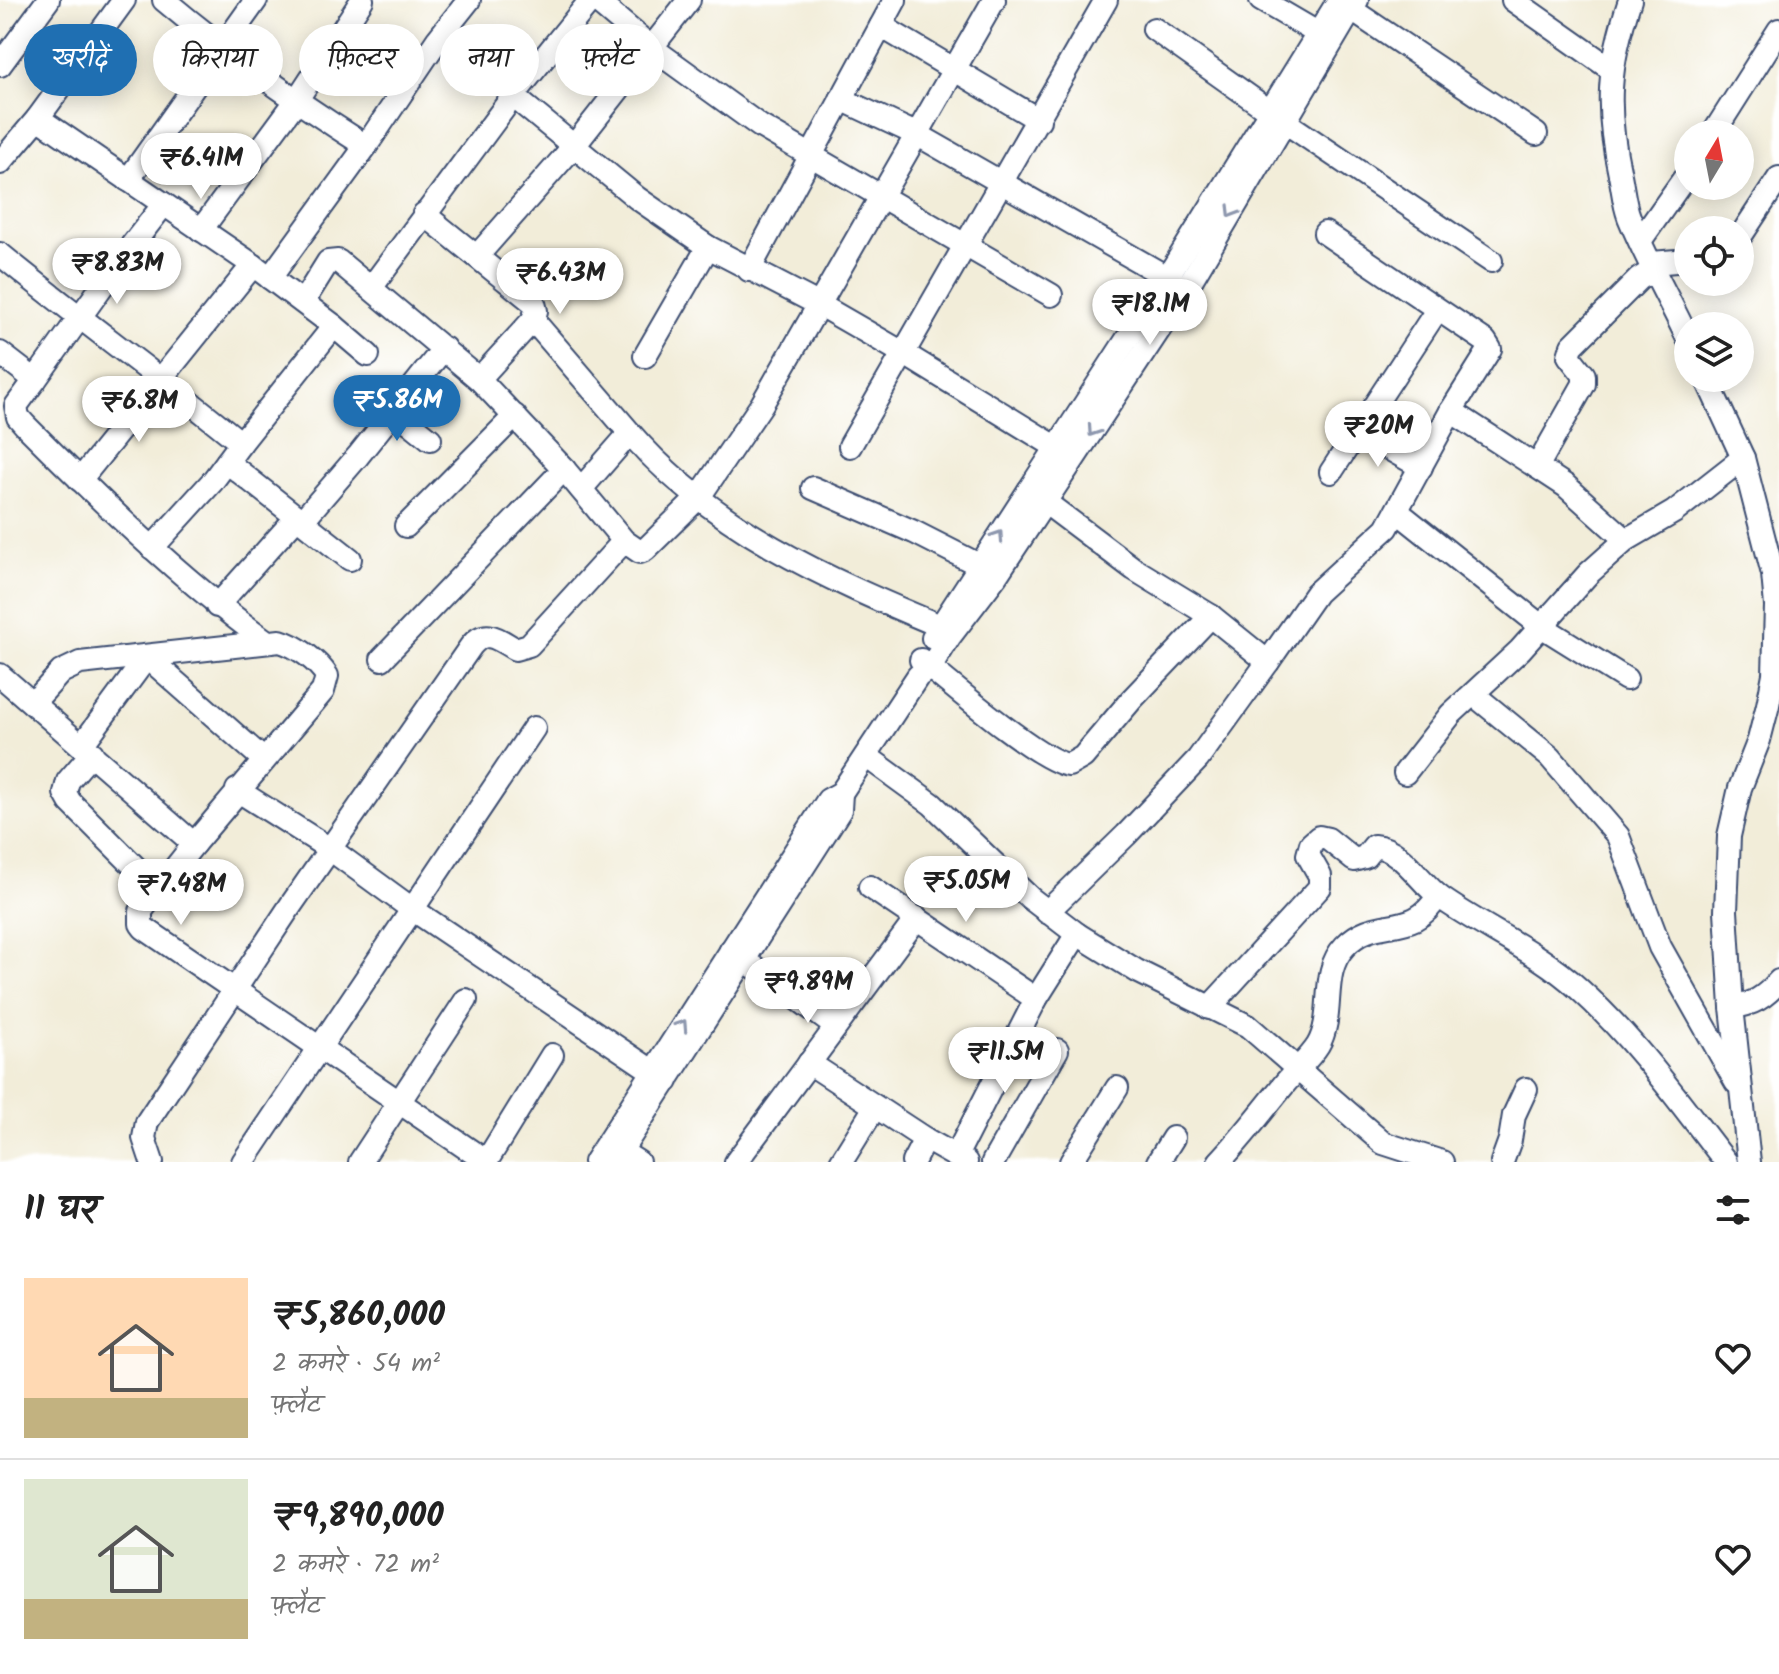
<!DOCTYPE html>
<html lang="hi">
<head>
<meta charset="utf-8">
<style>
	:root { --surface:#fff; --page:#f6f6f6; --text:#222; --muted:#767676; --line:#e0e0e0; --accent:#1f6fb2 }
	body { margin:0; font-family:Kalam,"Playpen Sans Deva",sans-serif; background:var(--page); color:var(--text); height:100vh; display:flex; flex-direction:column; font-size:30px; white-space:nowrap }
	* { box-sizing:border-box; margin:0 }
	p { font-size:26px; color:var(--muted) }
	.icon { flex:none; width:44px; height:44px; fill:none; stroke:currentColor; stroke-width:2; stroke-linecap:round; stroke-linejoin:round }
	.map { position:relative; height:1162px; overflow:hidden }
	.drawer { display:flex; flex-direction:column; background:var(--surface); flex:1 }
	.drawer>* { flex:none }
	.guide { position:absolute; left:24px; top:24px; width:800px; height:72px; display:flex; gap:16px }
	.needle { width:52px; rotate:10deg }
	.fabs { position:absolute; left:1674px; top:120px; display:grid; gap:16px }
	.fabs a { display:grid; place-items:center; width:80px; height:80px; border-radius:50%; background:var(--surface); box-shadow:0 4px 20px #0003; font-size:40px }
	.price { position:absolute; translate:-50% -68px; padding:0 18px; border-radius:28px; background:#fff; color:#222; font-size:26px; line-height:52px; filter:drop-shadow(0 2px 4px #0008) }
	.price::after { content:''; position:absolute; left:50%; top:48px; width:24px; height:18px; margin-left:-12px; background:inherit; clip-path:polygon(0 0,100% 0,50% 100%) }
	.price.active { background:var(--accent); color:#fff }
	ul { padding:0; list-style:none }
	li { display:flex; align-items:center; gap:24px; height:200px; padding:0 24px }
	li+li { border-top:2px solid var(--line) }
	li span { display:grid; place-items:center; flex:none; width:224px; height:160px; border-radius:0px; color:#555 }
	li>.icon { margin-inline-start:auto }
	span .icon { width:96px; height:96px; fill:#fffc; stroke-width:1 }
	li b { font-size:34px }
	h2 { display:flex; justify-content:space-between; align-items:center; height:96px; padding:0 24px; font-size:34px }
	.pill { padding:0 28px; border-radius:36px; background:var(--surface); box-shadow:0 4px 20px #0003; font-size:28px; line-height:72px }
	.pill.active { background:var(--accent); color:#fff }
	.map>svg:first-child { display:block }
</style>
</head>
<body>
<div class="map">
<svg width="1779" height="1162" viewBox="0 0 1779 1162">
	<rect width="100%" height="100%" fill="#fff"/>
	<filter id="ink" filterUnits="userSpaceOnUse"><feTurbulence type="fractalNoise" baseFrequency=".0125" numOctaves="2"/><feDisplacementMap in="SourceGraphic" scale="16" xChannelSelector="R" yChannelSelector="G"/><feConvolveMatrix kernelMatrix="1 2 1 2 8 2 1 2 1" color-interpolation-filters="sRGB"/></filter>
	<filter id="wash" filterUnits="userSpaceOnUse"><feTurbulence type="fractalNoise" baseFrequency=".006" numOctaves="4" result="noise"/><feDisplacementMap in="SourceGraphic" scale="32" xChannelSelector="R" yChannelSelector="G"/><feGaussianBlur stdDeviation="1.8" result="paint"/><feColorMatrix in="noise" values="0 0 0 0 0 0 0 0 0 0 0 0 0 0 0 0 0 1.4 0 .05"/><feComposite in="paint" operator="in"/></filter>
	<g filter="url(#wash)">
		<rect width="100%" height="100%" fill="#f2edd9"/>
	</g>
	<g filter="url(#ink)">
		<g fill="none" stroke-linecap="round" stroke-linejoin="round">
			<defs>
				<g id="minor">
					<path d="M164 0C228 54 295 101 366 146"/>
					<path d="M595 0 652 48 760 126 1051 295"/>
					<path d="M1261 0 1319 34"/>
					<path d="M1513 0 1611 69"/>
					<path d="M1630 0C1608 66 1605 107 1620 175 1623 189 1624 204 1629 217 1646 259 1669 299 1688 339"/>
					<path d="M1340 2 1536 134"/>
					<path d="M881 26 1039 120"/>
					<path d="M1154 29 1285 122 1491 261"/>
					<path d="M0 65 48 0"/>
					<path d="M513 96 637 198 708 247 818 304 903 353 1056 447"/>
					<path d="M841 99 918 135 1179 284"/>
					<path d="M38 118 253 265 334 326"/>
					<path d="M1713 134 1779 30"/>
					<path d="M0 163 38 118 124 0"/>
					<path d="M128 180 256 0"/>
					<path d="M424 214 534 303 536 311 533 320"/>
					<path d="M201 230 296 101 362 0"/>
					<path d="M1740 237 1779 178"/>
					<path d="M1640 241 1688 173"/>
					<path d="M0 254C79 319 162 378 241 443L212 482 152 548"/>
					<path d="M478 255 574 146 689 0"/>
					<path d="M1652 263 1688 260"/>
					<path d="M749 270 895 0"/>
					<path d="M270 278 366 146 438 39 469 0"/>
					<path d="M371 288 513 96 591 0"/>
					<path d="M303 302 328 262 338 261 479 379 564 469 624 541 640 552 645 550 699 497 762 404 994 0"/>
					<path d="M0 353 35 380 16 406 18 417 25 425C101 501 178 577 266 641"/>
					<path d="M645 356 708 247"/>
					<path d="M1706 378 1743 458 1773 574 1776 606 1774 674 1768 705 1759 740 1740 788 1729 836 1726 911 1732 1007 1749 1162"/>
					<path d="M479 379 533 320 630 433"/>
					<path d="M35 380 125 254 164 204"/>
					<path d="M394 410 430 439"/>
					<path d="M1451 411 1566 486 1626 540"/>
					<path d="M1358 431 1421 467"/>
					<path d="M241 443 334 326 368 355"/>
					<path d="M850 446 1106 0"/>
					<path d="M227 462 350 559"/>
					<path d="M1537 467 1584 384V375L1569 356 1572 346 1639 279 1655 269"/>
					<path d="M1331 472 1437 310"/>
					<path d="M80 480 253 265"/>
					<path d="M813 488 914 532 979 565"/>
					<path d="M581 489 630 433C713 529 825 578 940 626"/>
					<path d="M1029 490 1134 569 1211 616 1268 662 1316 593 1387 528 1451 411 1490 349 1485 341 1325 233"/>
					<path d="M1398 512 1541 626 1626 679"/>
					<path d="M302 521 358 456 444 348"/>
					<path d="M406 526 515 416"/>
					<path d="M217 606 297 517"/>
					<path d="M933 638 1168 276 1339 0"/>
					<path d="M382 659 564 469"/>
					<path d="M921 660C948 682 1040 762 1069 765L1083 757 1132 699 1211 616"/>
					<path d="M0 675 194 844 141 911V924L144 928 487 1162"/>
					<path d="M1473 694 1550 757 1618 836 1660 947 1736 1082"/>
					<path d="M33 703 61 672 80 663 280 641C297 646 318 661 327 676L323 691 194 844"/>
					<path d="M82 745 147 657 264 760"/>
					<path d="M92 753 68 781 65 793 70 802 158 890"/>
					<path d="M866 756 932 804 1030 898 1077 934 1137 971 1248 1026 1383 1143 1442 1162"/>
					<path d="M1405 773 1451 714 1520 650 1588 574 1626 540 1674 512 1743 458"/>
					<path d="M237 790 330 849 412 909 667 1081"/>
					<path d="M870 887 1036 999"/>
					<path d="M1047 912 1126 835 1198 759 1268 662"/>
					<path d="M731 950 835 1026"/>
					<path d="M1732 1007C1753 1005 1765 997 1779 981"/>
					<path d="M1209 1008 1320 887V876L1308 855 1311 844 1319 837 1328 839 1354 860 1365 857 1374 846C1402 848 1420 883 1441 898 1485 929 1539 952 1579 989 1635 1039 1680 1103 1726 1162"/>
					<path d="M809 1063 925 1139 966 1162"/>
					<path d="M608 1143 638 1162"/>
					<path d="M956 1156 1036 999 1077 934"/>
					<path d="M152 1162 144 1138 147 1122 291 905 471 646C486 627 499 640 515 649L529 645 624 541"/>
					<path d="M243 1162 534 728"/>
					<path d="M360 1162 466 1000"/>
					<path d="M486 1162 552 1055"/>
					<path d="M595 1162 828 800 841 793 918 676 930 668 950 636 996 576 1186 289 1357 0"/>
					<path d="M614 1162 840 810 841 793"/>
					<path d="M736 1162 917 918"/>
					<path d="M841 1162 875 1107"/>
					<path d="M913 1162 925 1139"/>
					<path d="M993 1162 1057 1050"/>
					<path d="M1071 1162 1117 1088"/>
					<path d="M1158 1162 1173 1138"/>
					<path d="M1219 1162C1243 1137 1264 1109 1286 1082 1296 1070 1310 1058 1318 1045 1336 1014 1319 973 1345 946 1376 913 1412 940 1438 896"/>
					<path d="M1502 1162 1510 1140 1514 1115 1526 1089"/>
				</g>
			</defs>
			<!-- minor casing -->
			<use href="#minor" stroke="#3b4c70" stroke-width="26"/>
			<!-- minor -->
			<use href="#minor" stroke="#fff" stroke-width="22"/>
		</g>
		<!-- one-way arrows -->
		<defs><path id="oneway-chevron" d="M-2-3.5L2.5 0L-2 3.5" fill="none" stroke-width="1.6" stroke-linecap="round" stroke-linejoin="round" transform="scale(2)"/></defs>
		<g stroke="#8d97ae">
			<use href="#oneway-chevron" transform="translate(1232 212) rotate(121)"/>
			<use href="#oneway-chevron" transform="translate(1093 431) rotate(124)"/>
			<use href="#oneway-chevron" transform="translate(998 536) rotate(-56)"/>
			<use href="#oneway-chevron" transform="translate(682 1025) rotate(-57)"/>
		</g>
	</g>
</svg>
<div class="fabs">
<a><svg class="needle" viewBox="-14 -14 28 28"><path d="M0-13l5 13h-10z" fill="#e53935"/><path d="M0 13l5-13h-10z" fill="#767676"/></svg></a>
<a><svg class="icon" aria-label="locate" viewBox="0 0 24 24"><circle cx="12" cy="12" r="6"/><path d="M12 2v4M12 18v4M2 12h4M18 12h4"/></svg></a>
<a><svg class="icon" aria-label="layers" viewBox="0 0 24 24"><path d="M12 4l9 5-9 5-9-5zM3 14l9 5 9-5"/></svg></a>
</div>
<b class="price" style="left:201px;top:201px">₹6.41M</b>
<b class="price" style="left:117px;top:306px">₹8.83M</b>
<b class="price" style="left:560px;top:316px">₹6.43M</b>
<b class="price" style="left:1150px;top:347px">₹18.1M</b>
<b class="price active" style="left:397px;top:443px">₹5.86M</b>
<b class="price" style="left:139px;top:444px">₹6.8M</b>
<b class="price" style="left:1378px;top:469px">₹20M</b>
<b class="price" style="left:966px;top:924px">₹5.05M</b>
<b class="price" style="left:181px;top:927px">₹7.48M</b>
<b class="price" style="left:808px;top:1025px">₹9.89M</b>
<b class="price" style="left:1005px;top:1095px">₹11.5M</b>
<div class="guide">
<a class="pill active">खरीदें</a>
<a class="pill">किराया</a>
<a class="pill">फ़िल्टर</a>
<a class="pill">नया</a>
<a class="pill">फ़्लैट</a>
</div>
</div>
<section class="drawer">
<h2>11 घर<svg class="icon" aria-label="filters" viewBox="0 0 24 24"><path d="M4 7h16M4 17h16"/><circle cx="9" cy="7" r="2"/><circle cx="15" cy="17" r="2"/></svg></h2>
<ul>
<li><span style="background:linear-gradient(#ffd9b3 75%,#c2b280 0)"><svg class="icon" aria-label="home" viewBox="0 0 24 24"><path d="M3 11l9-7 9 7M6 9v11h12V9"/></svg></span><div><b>₹5,860,000</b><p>2 कमरे · 54 m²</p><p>फ़्लैट</p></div><svg class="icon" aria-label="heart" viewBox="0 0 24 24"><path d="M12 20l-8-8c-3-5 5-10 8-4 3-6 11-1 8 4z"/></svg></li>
<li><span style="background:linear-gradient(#dfe7d0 75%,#c2b280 0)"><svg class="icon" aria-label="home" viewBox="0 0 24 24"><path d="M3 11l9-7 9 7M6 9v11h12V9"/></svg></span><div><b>₹9,890,000</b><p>2 कमरे · 72 m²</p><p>फ़्लैट</p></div><svg class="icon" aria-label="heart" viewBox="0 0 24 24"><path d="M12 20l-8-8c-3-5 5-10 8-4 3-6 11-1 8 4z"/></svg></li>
</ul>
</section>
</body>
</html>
